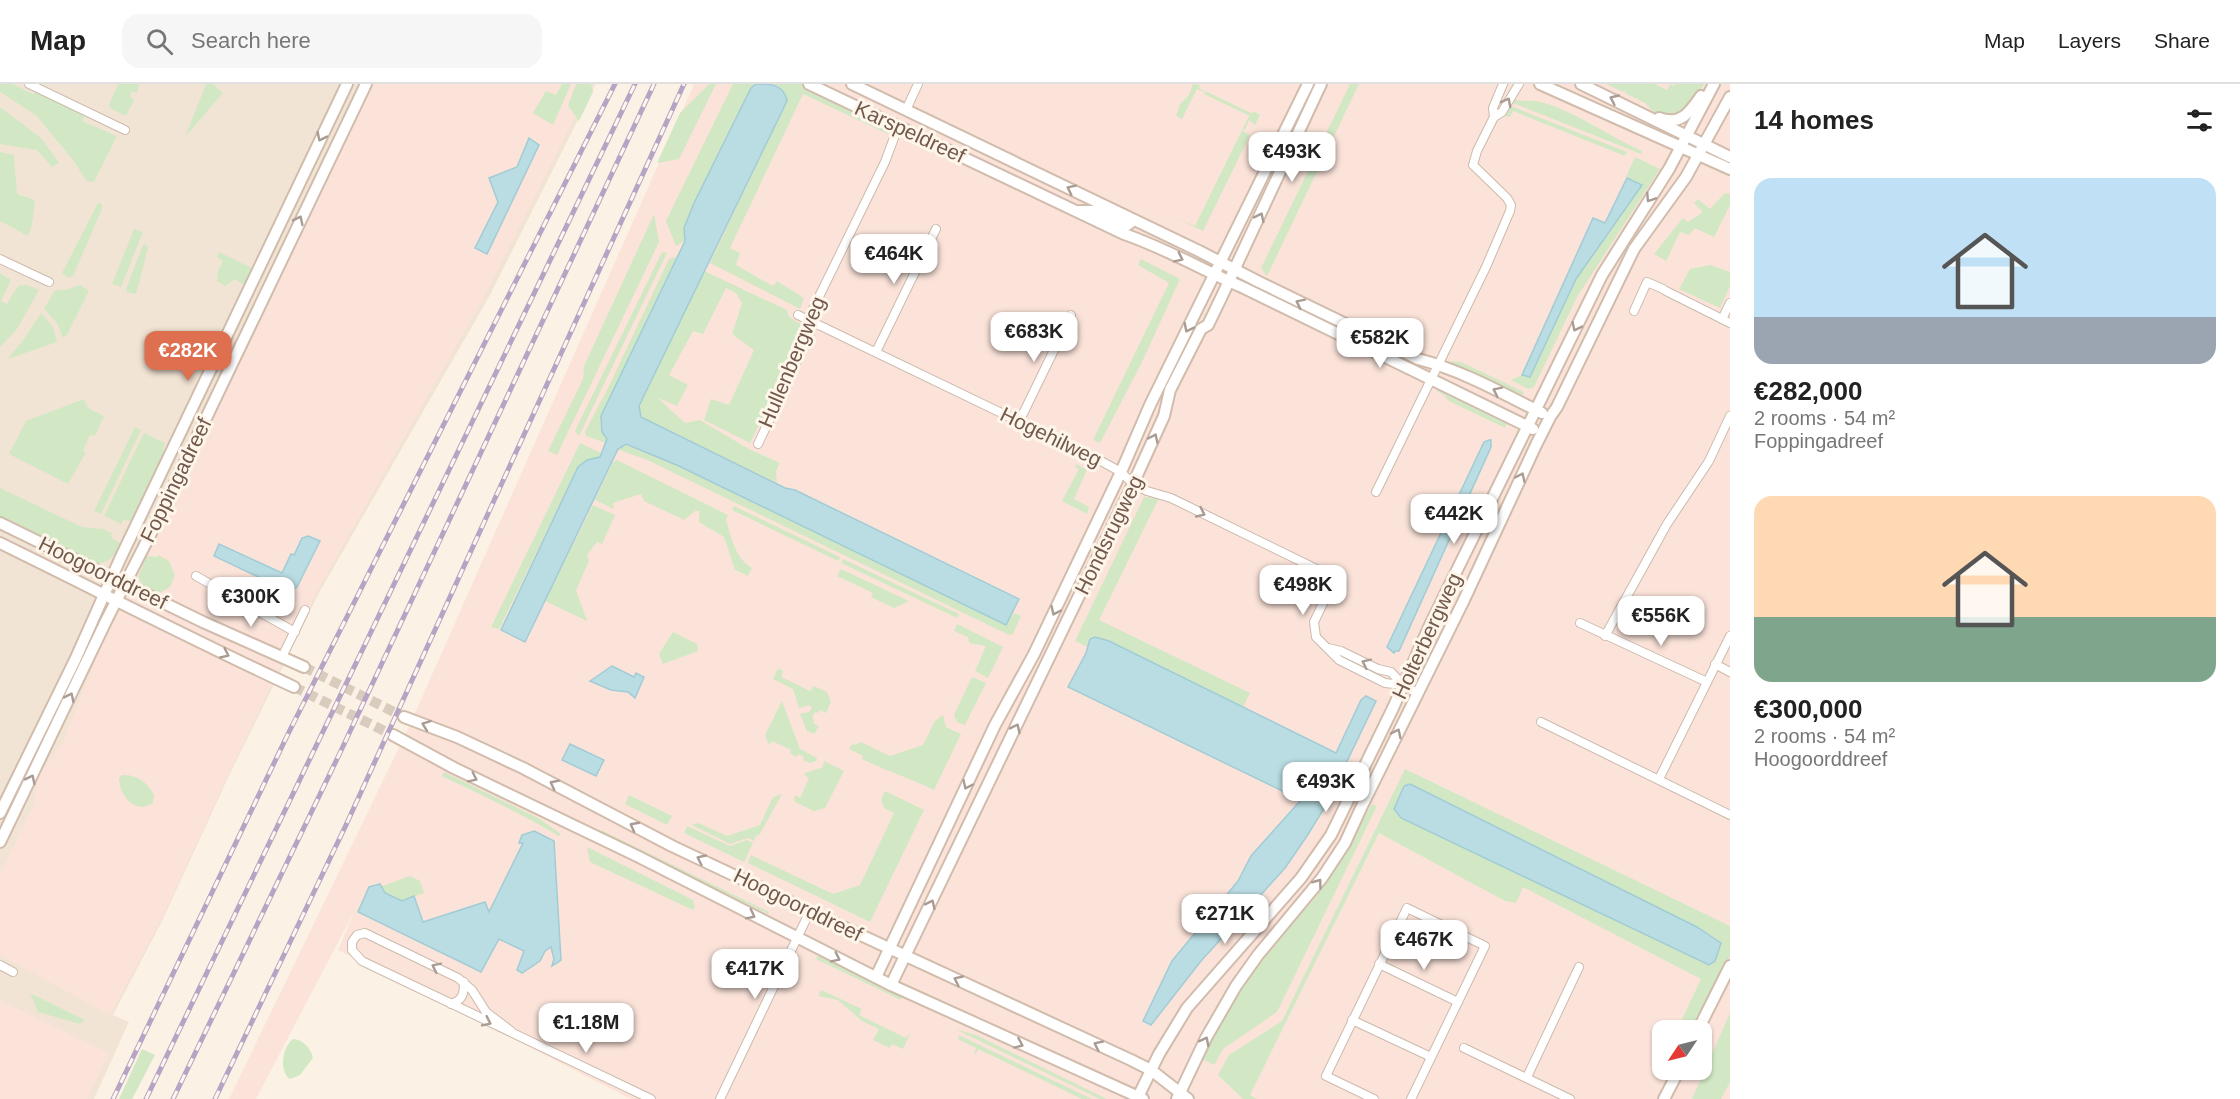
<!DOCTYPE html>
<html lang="en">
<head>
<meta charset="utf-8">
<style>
	:root { --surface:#fff; --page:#f6f6f6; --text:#222; --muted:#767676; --line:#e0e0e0; --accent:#de7050 }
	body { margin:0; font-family:Arial,sans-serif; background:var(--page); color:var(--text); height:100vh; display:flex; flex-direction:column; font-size:22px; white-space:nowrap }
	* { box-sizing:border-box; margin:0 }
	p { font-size:20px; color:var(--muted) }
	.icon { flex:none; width:33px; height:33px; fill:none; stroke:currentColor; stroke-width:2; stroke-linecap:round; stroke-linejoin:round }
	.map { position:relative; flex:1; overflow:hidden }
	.panel { display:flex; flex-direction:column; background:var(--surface); width:510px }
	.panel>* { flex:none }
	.needle { width:39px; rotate:235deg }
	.tools { position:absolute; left:1652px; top:936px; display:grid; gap:12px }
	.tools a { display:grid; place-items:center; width:60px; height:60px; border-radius:12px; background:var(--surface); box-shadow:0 2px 4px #0004; font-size:30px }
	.price { position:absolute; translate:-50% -51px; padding:0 14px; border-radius:12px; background:#fff; color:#222; font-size:20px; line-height:39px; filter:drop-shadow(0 2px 3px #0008) }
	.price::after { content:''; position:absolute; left:50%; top:36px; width:18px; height:14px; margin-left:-9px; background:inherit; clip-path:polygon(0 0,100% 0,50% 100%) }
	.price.selected { background:var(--accent); color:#fff }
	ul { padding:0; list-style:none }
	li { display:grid; align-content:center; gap:12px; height:318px; padding:0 24px }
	li span { display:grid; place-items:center; height:186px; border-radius:18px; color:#555 }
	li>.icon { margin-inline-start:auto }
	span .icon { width:108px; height:108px; fill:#fffc; stroke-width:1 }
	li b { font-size:26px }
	h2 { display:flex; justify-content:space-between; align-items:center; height:72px; padding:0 24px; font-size:26px }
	header { display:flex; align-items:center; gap:36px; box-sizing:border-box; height:84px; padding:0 30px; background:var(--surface); border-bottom:2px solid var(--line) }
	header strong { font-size:28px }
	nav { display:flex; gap:33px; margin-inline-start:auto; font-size:21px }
	.search { width:420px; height:54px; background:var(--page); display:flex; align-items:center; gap:15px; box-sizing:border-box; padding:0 21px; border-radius:18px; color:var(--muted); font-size:22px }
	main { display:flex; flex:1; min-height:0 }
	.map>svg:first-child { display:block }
</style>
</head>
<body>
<header>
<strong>Map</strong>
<div class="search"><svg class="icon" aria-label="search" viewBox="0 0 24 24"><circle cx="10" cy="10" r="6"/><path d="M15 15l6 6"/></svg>Search here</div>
<nav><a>Map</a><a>Layers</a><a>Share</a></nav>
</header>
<main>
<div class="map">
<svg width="1730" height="1015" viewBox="0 0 1730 1015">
	<rect width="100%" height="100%" fill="#fbf2e5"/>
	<!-- residential -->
	<path fill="#f2e4d4" d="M0 0H596L490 211 319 509 226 698 163 835 113 931 129 938 94 1015H0Z"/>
	<!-- commercial -->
	<g fill="#fbe3d9" fill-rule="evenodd">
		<path d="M365 0H591L486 209 316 509 225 697 162 834 110 931 0 871V790L33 723 40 687 51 675 64 656 114 529Z"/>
		<path d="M694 0H1730V1015H631L338 866 354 828 256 1015H229L407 647ZM1662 946H1701V986H1662Z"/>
		<path d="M0 916 109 969 87 1015H0Z"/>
	</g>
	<!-- green -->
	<g fill="#d2e8c4" fill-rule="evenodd">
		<path d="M0 0H13L33 10 37 8 85 30 82 37 117 52 94 98 87 97 73 76 36 31 0 8Z"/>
		<path d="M118 0H139L137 9 132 7 130 13 134 16 126 32 110 24 109 20Z"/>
		<path d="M206 0H213L223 9 185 53Z"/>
		<path d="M562 0H571L553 41 533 29 546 7 556 11Z"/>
		<path d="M576 0H591L593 8 579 37 568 22Z"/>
		<path d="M709 0H716L679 75 657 79 680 29Z"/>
		<path d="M733 0H756L751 4 694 119 684 144 685 157 676 162 666 137Z"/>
		<path d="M773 0H802L886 40 888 50 803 10 730 164 740 169 736 181 773 202 777 197 804 214 800 225 710 179 787 17C785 7 783 3 773 0Z"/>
		<path d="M1193 0 1200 1 1199 4 1251 29 1255 28 1260 31 1255 41 1249 36 1245 46 1243 45V47L1250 51 1203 147 1174 133 1195 142 1250 30 1248 31 1204 10 1205 8 1197 5 1182 35 1176 32 1180 20 1189 11Z"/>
		<path d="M1350 0H1359L1267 192 1261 184Z"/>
		<path d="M1606 0H1655L1667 6 1670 0 1674 2 1675 0H1704L1694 19 1683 30 1664 33 1656 30 1645 19 1625 9 1626 6 1623 8Z"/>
		<path d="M1513 15C1523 18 1532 16 1541 18 1577 28 1608 52 1642 67L1641 70 1510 18Z"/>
		<path d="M1508 21 1627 68 1625 72 1513 27 1510 33 1506 32 1505 27Z"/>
		<path d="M0 23 41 54 59 79 52 83 37 66 0 60Z"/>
		<path d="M0 68 14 71 17 110 32 115 35 118 32 141 28 152 0 137Z"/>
		<path d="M1635 73 1660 85 1577 213 1534 303 1528 305 1511 296 1522 291 1531 293 1576 195 1641 102 1626 93Z"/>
		<path d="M1725 109 1730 110V121L1714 153 1695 144 1689 151 1680 148 1666 177 1654 170 1683 134 1688 138 1703 128 1694 119 1698 115 1710 125Z"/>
		<path d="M98 119 102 120V125L73 192 68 194 62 189Z"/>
		<path d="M654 130 659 158 557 371 548 367 583 295 584 282Z"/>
		<path d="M134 145 143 148 121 203 112 200Z"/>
		<path d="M146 160 148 163 137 207 135 210 127 208 126 205 143 161Z"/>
		<path d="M219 168 252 184 244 201 235 195 225 202 217 197 218 187 223 177 217 173Z"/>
		<path d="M662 168 667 169 579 352 575 347Z"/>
		<path d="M674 173 676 174 601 332 602 348 607 355 606 359 586 352 585 348 609 302 669 175Z"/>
		<path d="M1141 175 1180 195 1142 278 1100 359 1093 356 1169 199 1138 181Z"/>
		<path d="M1710 181 1730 188V202L1720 224 1679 205 1690 185Z"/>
		<path d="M704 187 787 226 789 233 807 244 750 359 704 336 711 315 729 321 754 266 732 250 742 219 736 209 726 204 703 250 693 247 669 291 688 301 677 322 658 314 685 339 700 336 749 365 780 379 776 387 777 399 645 335 639 328V322Z"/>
		<path d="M0 189 11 196 1 217 7 220C17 203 17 195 39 206L17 245 0 263Z"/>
		<path d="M80 201 89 207 67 251 63 254 57 239 44 225 55 206H66Z"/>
		<path d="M41 229 53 243 57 258 8 275 24 255Z"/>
		<path d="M1451 277 1461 278 1524 308 1521 314 1456 285Z"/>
		<path d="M1445 305 1454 309 1465 319 1507 340 1505 344 1449 317 1444 311 1436 307Z"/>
		<path d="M84 315 88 324 104 332 95 352 90 351 83 367 86 368 68 400 9 370 26 337Z"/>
		<path d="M135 343 141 346 101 430 94 427Z"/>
		<path d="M144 349 165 359 163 365 166 367 132 437 123 436 121 440 104 432Z"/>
		<path d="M580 359 601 369 600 373 587 376 578 383 499 545 491 543Z"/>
		<path d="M626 360 679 382 1005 541 1014 529 1021 532 1013 550 1009 551 645 375 619 366Z"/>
		<path d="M617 376 728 431 726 436C732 455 735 474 752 484L748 492 735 486 724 453 699 438V427H695L684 436 644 417 641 410 613 419 614 425 595 416 613 378Z"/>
		<path d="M1076 380 1087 386 1074 415 1089 423 1087 430 1062 417 1079 385 1075 383Z"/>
		<path d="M0 404 82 443 103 445 112 449 111 453 121 460C114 473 109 479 93 480L0 435Z"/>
		<path d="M1144 413 1159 414 1099 536 1250 609 1243 623 1109 557 1095 553 1090 555 1088 563 1075 557Z"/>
		<path d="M593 421 615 431 602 460 597 458 587 471 589 477 576 506 587 537 545 517Z"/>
		<path d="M734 422 840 473 838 477 732 426Z"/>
		<path d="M158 471 169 477 175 491 170 503 158 510 144 503 138 493 147 472 157 473Z"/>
		<path d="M843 475 959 530 957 534 841 479Z"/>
		<path d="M841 485 909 517 894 524 871 513 873 509 837 492Z"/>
		<path d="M957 540 1003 563 988 594 975 587 986 562 969 559 968 553 954 547Z"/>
		<path d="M673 548 697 560 698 567 663 580 659 570Z"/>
		<path d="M780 585 783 587 781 593 810 607 814 602 827 608 831 618 826 629 820 626 818 629 815 628 812 634 815 636 813 639 819 642 814 650 807 647 800 630 809 628 812 624 809 621 799 624 793 605 773 595 777 586Z"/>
		<path d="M972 593 986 599 965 641 957 638 954 631Z"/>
		<path d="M782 617 800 665 817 674 816 677 810 679 803 676 804 673 798 670 796 673 790 669 791 666 772 657 770 660 768 659 765 651Z"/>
		<path d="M943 631 946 643 961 650 934 706C910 694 886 687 862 675L863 672 849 665 852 660 855 661 861 658 890 672 923 661 935 637Z"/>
		<path d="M824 677 844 687 825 724 814 727 795 718 794 711 800 714 809 694 804 691 805 689 823 683Z"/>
		<path d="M1405 685 1730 842V872L1694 946H1677L1701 895 1523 803 1516 819 1505 817 1379 749 1250 1011 1257 1015H1243L1218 991 1229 971 1282 937ZM1410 700 1697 843 1716 854 1715 877 1709 881 1402 734 1394 726 1404 703Z"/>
		<path d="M444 688 540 735 561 750 559 752C521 730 482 711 442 692Z"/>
		<path d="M122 691C136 690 147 698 154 711L153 719C135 731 120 712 119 695Z"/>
		<path d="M885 707 924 726 870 838 748 779 751 771 833 810 860 801 894 729 884 724 881 716Z"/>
		<path d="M782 710 760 750 756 752 754 757 748 754 730 760 692 741 698 739 727 752 760 741 773 713Z"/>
		<path d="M629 711 672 732 667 741 625 720Z"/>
		<path d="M1372 720 1377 722 1277 928 1223 965 1214 981 1202 975 1231 919 1255 882 1315 814 1334 787Z"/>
		<path d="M687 742 730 762 747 756 753 759 744 778 684 749Z"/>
		<path d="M601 746 769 828 768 830 607 752Z"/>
		<path d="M587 763 693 816 695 823 693 826 590 778Z"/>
		<path d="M410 792 420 797 424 809 402 817 385 809 382 802Z"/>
		<path d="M819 870 903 911 901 916 816 875Z"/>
		<path d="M821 906 862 925 859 931 906 954 911 948 903 965 892 960 890 964 873 956 879 945 862 937 838 916 818 912Z"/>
		<path d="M30 909 85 936 80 940 38 928Z"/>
		<path d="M1730 929V998L1721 1015H1692Z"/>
		<path d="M955 945 976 951 1107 1015H1100Z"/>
		<path d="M959 951 1092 1015H1082L978 965 976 970 974 969 976 964 958 955Z"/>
		<path d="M293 955C303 955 311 965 313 974L300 991 290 995C278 987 283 962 293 955Z"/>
		<path d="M142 965 155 971 132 1015H119Z"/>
	</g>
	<!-- water -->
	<g fill="#badde3" stroke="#a1ccd5" stroke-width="1.5">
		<path d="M756 0C771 0 784 0 787 17L639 322 641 333 785 404 795 406 1019 515 1006 541 679 382 626 360 618 365 525 558 501 546 578 383 587 376 600 373 607 355 602 348 601 332 685 157 684 144 694 119 751 4Z"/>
		<path d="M529 54 539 61 487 170 475 164 498 118 489 94 517 83Z"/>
		<path d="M1627 94 1642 101 1576 195 1530 293 1522 291 1593 134 1605 139Z"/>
		<path d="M1489 356H1491V363L1399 567H1395L1394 569 1387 563 1484 358Z"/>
		<path d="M308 452 320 457 297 503 290 508 214 472 219 460 282 489 291 470 294 471 302 454Z"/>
		<path d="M1095 553 1109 557 1336 669 1361 616 1366 612 1376 617 1325 723 1307 752 1285 784 1201 877 1151 941 1143 937 1172 877 1238 797 1251 772 1301 716 1068 603 1086 569 1090 555Z"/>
		<path d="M612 582 634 593 636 589 644 593 635 614 628 608 611 606 590 597Z"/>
		<path d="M570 660 604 676 596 692 562 676Z"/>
		<path d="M1410 700 1697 843 1721 859 1715 877 1709 881 1401 734 1394 725 1404 702Z"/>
		<path d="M534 747 554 757 561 876 552 882 554 875 551 863 545 867 540 877 522 889 517 886 524 867 499 855 481 888 358 828 369 803 380 800 385 809 402 817 414 812 423 838 485 818 489 828 523 759H519L522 751Z"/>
	</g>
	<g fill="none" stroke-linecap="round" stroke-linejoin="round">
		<!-- secondary-tunnel -->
		<g stroke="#d9ccbe" stroke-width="10" stroke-dasharray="10 5" stroke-linecap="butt">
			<path d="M304 583 404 633"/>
			<path d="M294 603 393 651"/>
		</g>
		<defs>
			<g id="street">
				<path d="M29 0 125 46"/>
				<path d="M906 26 918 0"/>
				<path d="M1494 33 1493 24 1503 0"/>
				<path d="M0 175 49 198"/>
				<path d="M1666 207 1730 239"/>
				<path d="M1634 227 1647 198 1663 205"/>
				<path d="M798 231 1099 376 1121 388 1133 400 1147 407 1171 414 1335 494 1314 538 1316 553 1339 576 1385 599 1403 601"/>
				<path d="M1722 235 1730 219"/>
				<path d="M876 268 936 145"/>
				<path d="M1019 338 1071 231"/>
				<path d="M758 360 810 249 812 239 810 231 885 78 898 43"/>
				<path d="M1376 408 1486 183 1510 127 1511 121 1507 114 1473 81 1477 67 1494 33 1502 28 1519 0"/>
				<path d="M196 492 295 548"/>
				<path d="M1580 539 1707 598"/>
				<path d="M1605 552 1667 440 1709 377 1730 332"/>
				<path d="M1328 564 1341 567 1378 585 1391 588 1403 601 1417 609"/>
				<path d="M282 573 305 526"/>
				<path d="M1715 580 1730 588"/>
				<path d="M1541 638 1730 731"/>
				<path d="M1659 695 1730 552"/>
				<path d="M1379 880 1458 918"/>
				<path d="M0 881 13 888"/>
				<path d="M451 920C463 916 464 910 464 898"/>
				<path d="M1352 936 1431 973"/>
				<path d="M511 947 486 928 472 906 458 894 365 849 357 851 352 858V866L362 877 651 1015"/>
				<path d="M1464 964 1570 1015"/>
				<path d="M1527 993 1579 883"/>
				<path d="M720 1015 810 827"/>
				<path d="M1374 1015 1326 992 1407 824 1485 862 1411 1015"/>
			</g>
			<g id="secondary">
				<path d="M809 0 1124 150C1165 164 1203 186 1242 203L1533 345"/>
				<path d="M852 0 1199 167 1259 198 1418 275C1461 286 1502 309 1542 329"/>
				<path d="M1540 0 1730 85"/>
				<path d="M1581 0 1730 73"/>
				<path d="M1659 34C1681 42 1690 28 1701 12"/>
				<path d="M1080 127H1095L1126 142 1134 136"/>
				<path d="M0 439 203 538 304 583"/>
				<path d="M0 459C98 507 195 557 294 603"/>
				<path d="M404 633 457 653 523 684 672 762 826 835 1131 976 1151 986 1188 1015"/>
				<path d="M393 651 454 684 637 772 891 901 1143 1015"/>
				<path d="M0 729 75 576 120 475 347 0"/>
				<path d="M0 758 107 535 152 447 366 0"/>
				<path d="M876 893 995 641 1034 570 1121 388 1150 321 1308 0"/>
				<path d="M891 901 1133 400 1164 332 1170 306 1201 245 1208 241 1222 212 1321 0"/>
				<path d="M1698 946 1730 882"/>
				<path d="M1137 1015 1159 970 1187 924 1301 794 1331 751 1393 624 1430 541 1602 191 1669 85 1714 0"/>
				<path d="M1177 1015 1206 954 1236 902 1258 871 1322 794 1345 759 1362 722 1464 516 1536 361 1550 333 1557 323 1634 165 1686 93 1730 13"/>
				<path d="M1664 1015 1679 986"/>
			</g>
		</defs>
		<!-- street casing -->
		<use href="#street" stroke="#ccbaac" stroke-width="10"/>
		<!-- secondary casing -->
		<use href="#secondary" stroke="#d1bcac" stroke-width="14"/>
		<!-- street -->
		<use href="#street" stroke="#fff" stroke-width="8"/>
		<!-- secondary -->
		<use href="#secondary" stroke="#fff" stroke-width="10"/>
		<defs>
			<g id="rail">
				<path d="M113 1015 288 650 615 0"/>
				<path d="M146 1015 635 0"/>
				<path d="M173 1015 338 673 654 0"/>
				<path d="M215 1015 346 741 684 0"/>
			</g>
		</defs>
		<!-- rail casing -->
		<use href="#rail" stroke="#b5a4c4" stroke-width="5"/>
		<!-- rail -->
		<use href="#rail" stroke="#fef6eb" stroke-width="3" stroke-dasharray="9" stroke-linecap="butt"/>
	</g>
	<!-- one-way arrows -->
	<defs><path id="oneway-chevron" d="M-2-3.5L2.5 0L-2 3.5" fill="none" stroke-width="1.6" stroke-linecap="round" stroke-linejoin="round" transform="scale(1.5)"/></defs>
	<g stroke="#aa9b93">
		<use href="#oneway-chevron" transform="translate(1614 15) rotate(-155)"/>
		<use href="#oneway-chevron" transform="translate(1507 18) rotate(-62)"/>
		<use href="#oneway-chevron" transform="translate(321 53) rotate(116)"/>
		<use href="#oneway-chevron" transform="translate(1071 105) rotate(-154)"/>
		<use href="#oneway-chevron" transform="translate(1650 114) rotate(123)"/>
		<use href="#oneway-chevron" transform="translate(1260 133) rotate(-64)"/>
		<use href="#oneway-chevron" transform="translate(299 136) rotate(-64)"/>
		<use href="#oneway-chevron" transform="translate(1179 174) rotate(26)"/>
		<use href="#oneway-chevron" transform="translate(1300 219) rotate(-154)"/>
		<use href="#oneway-chevron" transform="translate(1576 243) rotate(116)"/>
		<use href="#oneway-chevron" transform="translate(1188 244) rotate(117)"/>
		<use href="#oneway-chevron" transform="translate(1497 307) rotate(-154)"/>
		<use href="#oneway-chevron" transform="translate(1154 354) rotate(-65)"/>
		<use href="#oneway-chevron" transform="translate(1521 393) rotate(-65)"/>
		<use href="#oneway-chevron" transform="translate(1201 429) rotate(25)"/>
		<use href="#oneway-chevron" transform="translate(1055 527) rotate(115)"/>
		<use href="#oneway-chevron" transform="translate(225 570) rotate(25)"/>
		<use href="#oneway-chevron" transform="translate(1366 579) rotate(-154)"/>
		<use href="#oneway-chevron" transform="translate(70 613) rotate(-64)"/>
		<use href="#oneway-chevron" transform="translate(426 641) rotate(-160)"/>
		<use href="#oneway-chevron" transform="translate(1016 644) rotate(-64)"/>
		<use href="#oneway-chevron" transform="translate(1397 649) rotate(-64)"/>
		<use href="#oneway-chevron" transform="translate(473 694) rotate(26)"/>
		<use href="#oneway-chevron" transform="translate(31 695) rotate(-64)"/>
		<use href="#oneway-chevron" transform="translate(554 700) rotate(-153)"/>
		<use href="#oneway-chevron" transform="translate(967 701) rotate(115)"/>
		<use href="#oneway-chevron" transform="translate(634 742) rotate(-152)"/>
		<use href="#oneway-chevron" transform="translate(701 775) rotate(-155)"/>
		<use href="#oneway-chevron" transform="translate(1318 799) rotate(-53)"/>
		<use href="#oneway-chevron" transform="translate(931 820) rotate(-64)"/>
		<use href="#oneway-chevron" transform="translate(751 831) rotate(27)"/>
		<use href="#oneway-chevron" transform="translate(836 874) rotate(26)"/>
		<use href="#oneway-chevron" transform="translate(436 883) rotate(-154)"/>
		<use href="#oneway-chevron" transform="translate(958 896) rotate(-155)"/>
		<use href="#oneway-chevron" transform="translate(487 938) rotate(26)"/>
		<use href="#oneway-chevron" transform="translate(1205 957) rotate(-63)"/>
		<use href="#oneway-chevron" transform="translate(1019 960) rotate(24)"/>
		<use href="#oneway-chevron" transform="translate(1098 961) rotate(-155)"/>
	</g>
	<g text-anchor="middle" stroke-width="6" stroke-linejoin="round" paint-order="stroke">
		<!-- street labels -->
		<g font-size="21" fill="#72594b" stroke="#fef6eb">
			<text transform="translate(910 48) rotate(25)" y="7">Karspeldreef</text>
			<text transform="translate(792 278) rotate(-67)" y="7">Hullenbergweg</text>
			<text transform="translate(1051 353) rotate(26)" y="7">Hogehilweg</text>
			<text transform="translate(176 396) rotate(-64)" y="7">Foppingadreef</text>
			<text transform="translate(1109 451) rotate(-64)" y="7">Hondsrugweg</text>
			<text transform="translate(103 489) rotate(26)" y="7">Hoogoorddreef</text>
			<text transform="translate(1427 552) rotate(-65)" y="7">Holterbergweg</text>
			<text transform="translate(798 821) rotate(26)" y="7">Hoogoorddreef</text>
		</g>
	</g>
</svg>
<div class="tools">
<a><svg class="needle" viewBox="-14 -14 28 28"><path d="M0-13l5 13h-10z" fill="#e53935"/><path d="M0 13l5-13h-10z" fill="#767676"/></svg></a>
</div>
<b class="price" style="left:1292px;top:99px">€493K</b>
<b class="price" style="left:894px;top:201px">€464K</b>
<b class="price" style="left:1034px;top:279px">€683K</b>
<b class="price" style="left:1380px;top:285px">€582K</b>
<b class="price selected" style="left:188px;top:298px">€282K</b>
<b class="price" style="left:1454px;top:461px">€442K</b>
<b class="price" style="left:1303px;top:532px">€498K</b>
<b class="price" style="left:251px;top:544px">€300K</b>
<b class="price" style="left:1661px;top:563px">€556K</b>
<b class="price" style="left:1326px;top:729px">€493K</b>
<b class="price" style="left:1225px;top:861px">€271K</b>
<b class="price" style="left:1424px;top:887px">€467K</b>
<b class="price" style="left:755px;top:916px">€417K</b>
<b class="price" style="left:586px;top:970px">€1.18M</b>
</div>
<section class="panel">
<h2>14 homes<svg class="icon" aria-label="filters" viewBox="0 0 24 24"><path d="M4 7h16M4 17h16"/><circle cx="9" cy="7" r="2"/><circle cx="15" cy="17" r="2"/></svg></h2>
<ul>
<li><span style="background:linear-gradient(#bfe0f5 75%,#9aa5b1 0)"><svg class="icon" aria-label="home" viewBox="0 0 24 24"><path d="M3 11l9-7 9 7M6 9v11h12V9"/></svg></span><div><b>€282,000</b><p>2 rooms · 54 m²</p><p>Foppingadreef</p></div></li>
<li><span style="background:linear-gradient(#ffd9b3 65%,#7fa58c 0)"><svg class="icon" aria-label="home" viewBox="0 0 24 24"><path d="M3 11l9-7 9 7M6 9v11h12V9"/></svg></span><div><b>€300,000</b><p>2 rooms · 54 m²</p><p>Hoogoorddreef</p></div></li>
</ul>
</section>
</main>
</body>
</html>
